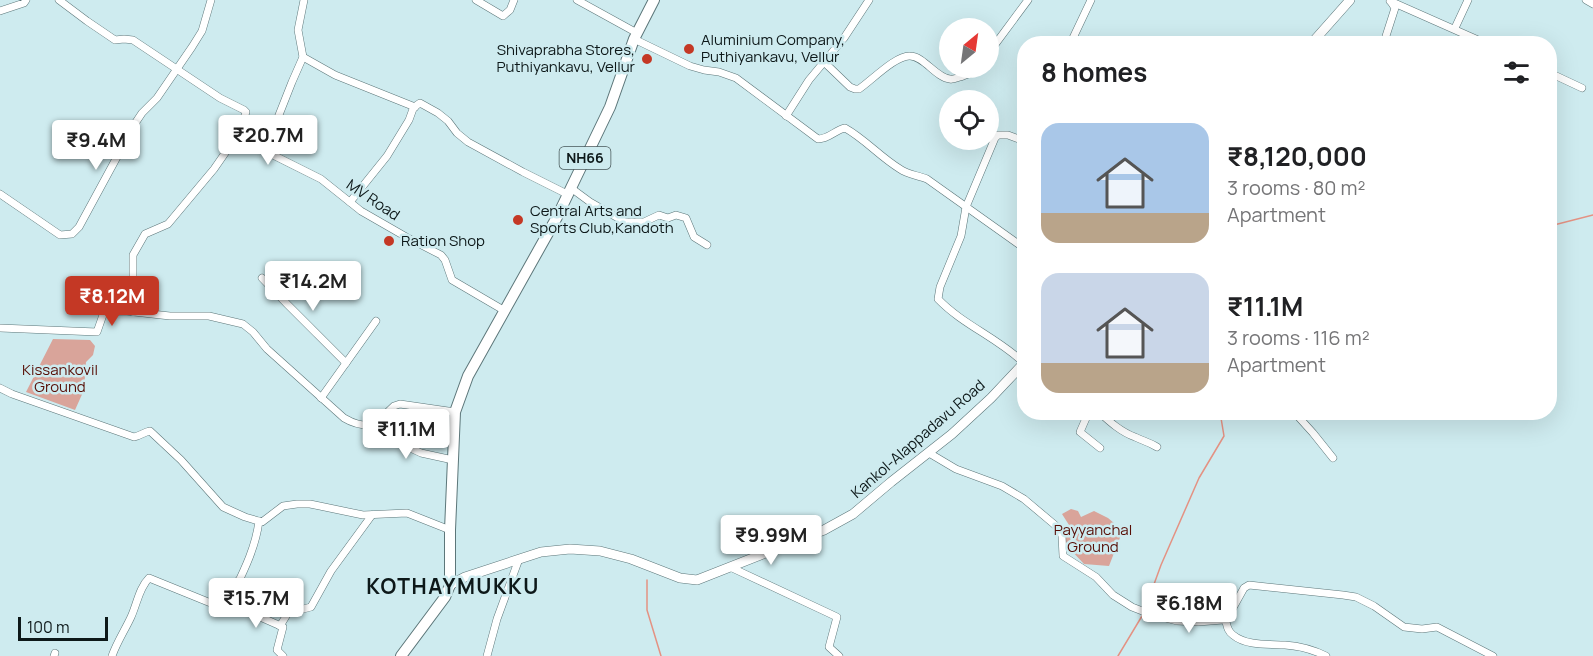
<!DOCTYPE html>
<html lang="en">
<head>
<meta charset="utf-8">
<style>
	:root { --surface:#fff; --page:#f2f2f2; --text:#202124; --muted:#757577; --accent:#c43825 }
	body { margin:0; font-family:Manrope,sans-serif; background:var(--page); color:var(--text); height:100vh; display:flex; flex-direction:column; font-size:22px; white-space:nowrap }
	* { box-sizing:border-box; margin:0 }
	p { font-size:20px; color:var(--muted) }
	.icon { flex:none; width:33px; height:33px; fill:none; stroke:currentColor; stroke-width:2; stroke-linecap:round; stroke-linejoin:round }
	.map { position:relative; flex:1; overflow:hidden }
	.sheet { position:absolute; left:1017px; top:36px; width:540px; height:384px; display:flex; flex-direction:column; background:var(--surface); border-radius:24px; box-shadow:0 6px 24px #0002 }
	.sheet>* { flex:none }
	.needle { width:39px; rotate:29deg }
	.controls { position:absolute; left:939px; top:18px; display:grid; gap:12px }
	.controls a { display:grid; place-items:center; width:60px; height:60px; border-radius:50%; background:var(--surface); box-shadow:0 6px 24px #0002; font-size:30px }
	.scale { position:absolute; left:18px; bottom:15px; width:90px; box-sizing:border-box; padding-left:6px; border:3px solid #0d1819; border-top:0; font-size:16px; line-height:21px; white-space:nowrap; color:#0d1819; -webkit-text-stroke:4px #ceebef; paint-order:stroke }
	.price { position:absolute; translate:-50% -51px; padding:0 14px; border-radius:6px; background:#fff; color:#222; font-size:20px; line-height:39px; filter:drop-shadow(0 2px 3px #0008) }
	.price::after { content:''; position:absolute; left:50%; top:36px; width:18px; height:14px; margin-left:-9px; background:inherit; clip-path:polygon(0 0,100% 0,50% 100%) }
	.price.active { background:var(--accent); color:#fff }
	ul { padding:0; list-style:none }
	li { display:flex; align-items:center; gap:18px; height:150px; padding:0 24px }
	li span { display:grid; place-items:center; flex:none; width:168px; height:120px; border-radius:18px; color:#555 }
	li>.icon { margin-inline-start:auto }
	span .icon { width:72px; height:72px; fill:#fffc; stroke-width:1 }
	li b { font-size:26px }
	h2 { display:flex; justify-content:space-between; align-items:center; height:72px; padding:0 24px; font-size:26px }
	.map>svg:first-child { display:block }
</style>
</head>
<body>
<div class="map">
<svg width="1593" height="656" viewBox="0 0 1593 656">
	<rect width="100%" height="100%" fill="#ceebef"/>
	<!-- green -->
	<g fill="#d9a49a">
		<path d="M53 339 90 340 95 346 93 355 86 362 84 390 75 410 26 392Z"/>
		<path d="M1071 509 1078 511 1081 517 1094 511 1108 518 1121 529V535L1109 566 1084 564 1070 549 1065 540 1069 525 1062 514Z"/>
	</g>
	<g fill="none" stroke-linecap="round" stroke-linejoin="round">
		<!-- stream -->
		<g stroke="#e49283" stroke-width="1.5">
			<path d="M1550 226 1593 215"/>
			<path d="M647 580V610L661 656"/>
			<path d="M1145 609 1161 565 1199 478 1224 436 1220 412"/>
			<path d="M1118 656 1142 616"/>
		</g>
		<defs>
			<g id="minor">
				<path d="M59 0 87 21 115 40 124 39 133 40 220 98 244 110 246 112 239 133 253 145 321 179 361 211 408 238 441 255 445 260 452 280 505 311"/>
				<path d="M476 0 503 16 510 10 514 0"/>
				<path d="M577 0 637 33"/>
				<path d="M1586 0 1593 4"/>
				<path d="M1390 1 1487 44"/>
				<path d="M0 11 24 3 26 0"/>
				<path d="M1455 28 1468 0"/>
				<path d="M634 39 690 66 704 70 719 72 736 78 818 139C829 139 835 130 845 128 865 139 880 157 900 169 908 175 918 175 927 179L1024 248"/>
				<path d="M1082 44 1073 38 1091 0"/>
				<path d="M1385 44 1386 36 1395 8 1391 2"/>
				<path d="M988 54 1028 0"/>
				<path d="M303 57 335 75 415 107"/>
				<path d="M824 62 850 87 855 89H859C871 81 896 55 910 56 924 56 936 78 950 79 954 80 959 77 963 76 970 73 974 74 979 68"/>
				<path d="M1550 73 1582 88"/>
				<path d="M786 116 809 80 844 38 869 0"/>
				<path d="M1024 141 1008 135H998L995 138 966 207 961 236 940 287 938 299C963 325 998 338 1024 363"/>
				<path d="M270 154 277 120 292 82 303 57 298 30 304 0"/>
				<path d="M571 188 590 202 625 222H644L659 215 668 218 676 215 686 218 694 237 707 245"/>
				<path d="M0 194 60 235 72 234 79 227 136 122 142 113 157 98 192 47 202 31 211 0"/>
				<path d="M350 202 387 156 409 120 413 109 417 105 420 103 438 113 448 121 457 133 468 142 523 172 567 194"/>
				<path d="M262 278 287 304 346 363"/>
				<path d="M133 312V255L145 234 168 224 214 169 239 133"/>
				<path d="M0 328 97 332 104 312 125 311 170 316H209L243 324 253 332 267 349 344 418C354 424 362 426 374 425L394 406 400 404 455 412"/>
				<path d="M0 388 12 394 134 437C140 436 144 432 150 431L181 460 223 507 245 517 262 522 283 506 297 504H310L363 515 407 513 450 530"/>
				<path d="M321 398 376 321"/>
				<path d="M1090 412 1087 416 1080 432 1100 448"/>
				<path d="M1099 412C1110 422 1121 432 1135 437 1143 441 1149 442 1157 447"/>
				<path d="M1294 412 1313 433 1333 458"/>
				<path d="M374 425 404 445 421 453 453 460"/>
				<path d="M929 453 956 469 1002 486 1024 499 1055 525 1060 531 1062 536 1063 556 1096 577 1113 595 1132 607 1150 614 1177 621 1198 622 1223 620 1229 615 1244 588 1249 585 1343 595 1356 597 1374 606 1404 627 1422 629 1437 627 1493 656"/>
				<path d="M730 567 837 617 829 647 839 656"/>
				<path d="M238 581 256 592 252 610 258 616 283 627 277 650 283 656"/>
				<path d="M1225 618C1227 625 1227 631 1233 635 1246 646 1269 644 1285 645 1299 646 1314 650 1326 656"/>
				<path d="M280 626 288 613 311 607 331 571 372 515"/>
				<path d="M54 656 55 653"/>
				<path d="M112 656C117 642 125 630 131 617 137 604 139 588 149 578L223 608 227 606C240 578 255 552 259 521"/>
				<path d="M487 656 497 619 519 559"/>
			</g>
			<g id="secondary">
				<path d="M1311 44 1350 0"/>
				<path d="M450 585 465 577 541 552 570 549 600 551 631 559 680 578 697 580 824 530 853 514 891 482 952 434 991 398 1024 363"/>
			</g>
			<path id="trunk" d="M401 656 445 597 450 585V530L455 412 468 376 557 217 610 107 634 39 654 0"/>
		</defs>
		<!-- minor casing -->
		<use href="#minor" stroke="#5c7679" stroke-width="8"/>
		<!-- secondary casing -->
		<use href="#secondary" stroke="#5c7679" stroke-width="10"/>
		<!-- trunk casing -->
		<use href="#trunk" stroke="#5c7679" stroke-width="12"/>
		<!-- minor -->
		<use href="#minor" stroke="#fff" stroke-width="7"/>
		<!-- secondary -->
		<use href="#secondary" stroke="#fff" stroke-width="9"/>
		<!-- trunk -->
		<use href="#trunk" stroke="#fff" stroke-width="10"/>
	</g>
	<!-- markers -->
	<g fill="#c43825" stroke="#ceebef" stroke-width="2">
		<circle cx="689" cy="49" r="6"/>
		<circle cx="647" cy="59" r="6"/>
		<circle cx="518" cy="220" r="6"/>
		<circle cx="389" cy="241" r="6"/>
	</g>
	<g text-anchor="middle" stroke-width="5" stroke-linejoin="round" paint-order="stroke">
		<!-- shield labels -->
		<rect fill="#ceebef" stroke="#475759" stroke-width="1.5" x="559.5" y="147" width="51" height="22" rx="4.5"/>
		<g font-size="14" font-weight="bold" fill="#0d1819">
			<text x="585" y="163">NH66</text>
		</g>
		<!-- poi labels -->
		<g font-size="15" fill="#0d1819" stroke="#ceebef" text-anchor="start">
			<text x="701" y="45">Aluminium Company,<tspan x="701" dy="17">Puthiyankavu, Vellur</tspan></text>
			<text x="635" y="55" text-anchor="end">Shivaprabha Stores,<tspan x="635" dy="17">Puthiyankavu, Vellur</tspan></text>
			<text x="530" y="216">Central Arts and<tspan x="530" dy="17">Sports Club,Kandoth</tspan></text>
			<text x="401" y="246">Ration Shop</text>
		</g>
		<!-- street labels -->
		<g font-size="15" fill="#0d1819" stroke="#ceebef">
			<text transform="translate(373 200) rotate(34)" y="5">MV Road</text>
			<text transform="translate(918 439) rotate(-41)" y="5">Kankol-Alappadavu Road</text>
		</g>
		<!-- park labels -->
		<g font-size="15" fill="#570e06" stroke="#ceebef">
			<text x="60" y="375">Kissankovil<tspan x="60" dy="17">Ground</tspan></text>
			<text x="1093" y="535">Payyanchal<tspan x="1093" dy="17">Ground</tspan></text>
		</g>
		<!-- district labels -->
		<g font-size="21" font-weight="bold" letter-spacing="1.5" fill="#0d1819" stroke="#ceebef">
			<text x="453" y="594">KOTHAYMUKKU</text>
		</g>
	</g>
</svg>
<div class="controls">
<a><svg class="needle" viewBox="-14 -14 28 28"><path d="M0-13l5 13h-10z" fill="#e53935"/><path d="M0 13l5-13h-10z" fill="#757577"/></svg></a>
<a><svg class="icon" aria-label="locate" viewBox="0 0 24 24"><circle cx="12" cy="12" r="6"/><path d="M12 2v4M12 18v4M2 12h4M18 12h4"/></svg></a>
</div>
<div class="scale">100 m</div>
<b class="price" style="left:268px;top:166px">₹20.7M</b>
<b class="price" style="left:96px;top:171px">₹9.4M</b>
<b class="price" style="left:313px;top:312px">₹14.2M</b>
<b class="price active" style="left:112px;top:327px">₹8.12M</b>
<b class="price" style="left:406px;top:460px">₹11.1M</b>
<b class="price" style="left:771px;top:566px">₹9.99M</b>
<b class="price" style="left:256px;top:629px">₹15.7M</b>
<b class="price" style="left:1189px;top:634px">₹6.18M</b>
<section class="sheet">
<h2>8 homes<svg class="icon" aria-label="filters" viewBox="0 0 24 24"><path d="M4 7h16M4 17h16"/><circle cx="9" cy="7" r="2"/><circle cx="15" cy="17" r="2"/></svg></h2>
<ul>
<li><span style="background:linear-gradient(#a9c7e8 75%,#b9a48a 0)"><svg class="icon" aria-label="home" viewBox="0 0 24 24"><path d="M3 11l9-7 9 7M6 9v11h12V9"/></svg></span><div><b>₹8,120,000</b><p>3 rooms · 80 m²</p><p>Apartment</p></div></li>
<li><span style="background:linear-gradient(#c9d6e8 75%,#b9a48a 0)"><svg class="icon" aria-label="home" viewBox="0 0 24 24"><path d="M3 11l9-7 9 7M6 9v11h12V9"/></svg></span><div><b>₹11.1M</b><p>3 rooms · 116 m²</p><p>Apartment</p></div></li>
</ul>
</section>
</div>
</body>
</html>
